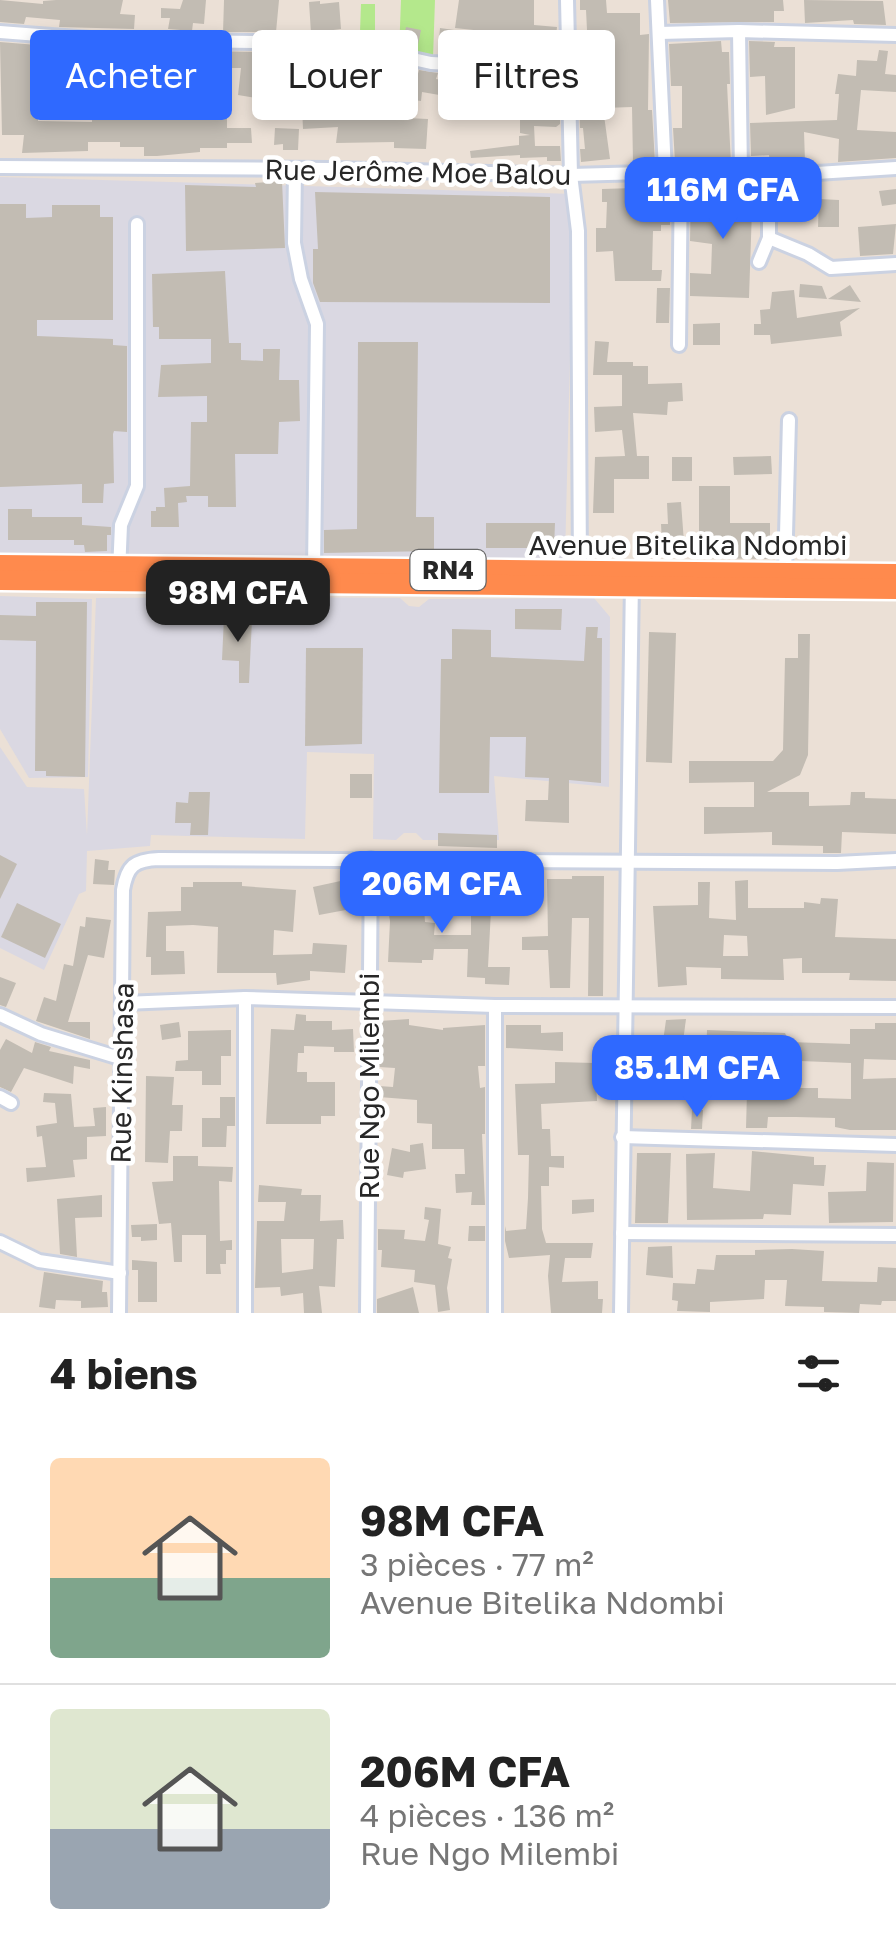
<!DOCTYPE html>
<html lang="fr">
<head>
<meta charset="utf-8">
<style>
	:root { --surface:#fff; --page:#f6f6f6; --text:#222; --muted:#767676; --line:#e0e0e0; --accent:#2f69ff }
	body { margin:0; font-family:"Golos Text",sans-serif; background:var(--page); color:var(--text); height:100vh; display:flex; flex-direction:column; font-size:38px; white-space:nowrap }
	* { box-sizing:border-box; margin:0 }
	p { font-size:32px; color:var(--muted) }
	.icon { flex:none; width:55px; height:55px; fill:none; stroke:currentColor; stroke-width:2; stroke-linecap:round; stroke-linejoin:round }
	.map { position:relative; height:1313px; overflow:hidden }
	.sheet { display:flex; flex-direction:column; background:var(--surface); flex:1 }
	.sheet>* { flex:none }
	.banner { position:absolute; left:30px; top:30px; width:838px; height:90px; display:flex; gap:20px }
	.price { position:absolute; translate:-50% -85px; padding:0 22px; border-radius:20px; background:var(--accent); color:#fff; font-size:32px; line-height:65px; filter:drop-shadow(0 2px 5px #0008) }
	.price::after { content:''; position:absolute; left:50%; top:60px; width:30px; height:22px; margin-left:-15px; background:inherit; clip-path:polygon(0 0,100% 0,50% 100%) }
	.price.current { background:#222; color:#fff }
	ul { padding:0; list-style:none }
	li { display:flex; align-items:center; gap:30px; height:250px; padding:0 50px }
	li+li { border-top:2px solid var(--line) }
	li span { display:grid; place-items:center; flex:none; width:280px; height:200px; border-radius:10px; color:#555 }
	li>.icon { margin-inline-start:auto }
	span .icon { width:120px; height:120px; fill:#fffc; stroke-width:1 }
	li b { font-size:42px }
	h2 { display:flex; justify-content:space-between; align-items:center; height:120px; padding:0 50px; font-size:42px }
	.pill { padding:0 35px; border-radius:10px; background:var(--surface); box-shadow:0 5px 15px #0003; font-size:35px; line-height:90px }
	.pill.current { background:var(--accent); color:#fff }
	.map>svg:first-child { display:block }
</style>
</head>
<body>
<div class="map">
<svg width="896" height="1313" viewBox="0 0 896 1313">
	<rect width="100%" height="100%" fill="#ebe0d6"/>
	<!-- industrial -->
	<g fill="#dad8e2">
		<path d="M0 177 574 194 565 559 0 554Z"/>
		<path d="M0 596 92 599 88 777 29 778 0 729Z"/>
		<path d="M255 597 400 598 409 606 419 607 429 599 594 598 610 617 609 787 494 776 499 840H423L416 833H404L396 840 373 839 374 754 307 752 305 839 151 835 150 846 87 851 86 891 79 894 44 970 0 948V747L27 787 84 789 87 835 96 598Z"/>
	</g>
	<!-- green -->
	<g fill="#b4e88c">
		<path d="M401 0H435L433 58 399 54Z"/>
		<path d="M361 4H375V32H360Z"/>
	</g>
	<!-- building -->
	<g fill="#c2bcb3" fill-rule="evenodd">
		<path d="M0 0 43 4V1L56 0H123L120 14 135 15 134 29 59 27 60 20 26 17 24 24 0 22Z"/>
		<path d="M183 0H206L204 24 193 23 192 31 168 29 170 18H161V8L180 9Z"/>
		<path d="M224 0H279L276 32H223Z"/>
		<path d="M459 0H534V25L557 27 554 56 550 59 493 56 492 32 455 28Z"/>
		<path d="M580 0H606L607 13H640V35L649 34 648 110H652L655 163H633L632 107 603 108 610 159 581 162 580 149H585L583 128H580L579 82H583L578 30H587L586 10H580Z"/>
		<path d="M668 0H783L784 11H774V22L670 23Z"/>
		<path d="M804 0 883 1 886 25 854 24 853 20 805 23Z"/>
		<path d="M320 1V4L339 2 341 29 311 33 309 2Z"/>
		<path d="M406 27 421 30 417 50 402 46Z"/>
		<path d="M440 28 461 31 460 42 439 39Z"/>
		<path d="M721 41 722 52H729L730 84H727L731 164 675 162 673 128H682V86H671L669 44Z"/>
		<path d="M749 41 775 42 774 47H795V108L766 115 765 76 750 77Z"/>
		<path d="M0 42 37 45V54L68 55 69 59 98 60V50H109L108 67H98V63L97 90 59 87V99L39 97 38 121 92 122V100H107V103L173 101V93H203L202 118H227V128H251L252 143H227V148H200V152L157 156H144V147H120V142H88V151L22 153 24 135H2Z"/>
		<path d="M879 50 888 51 885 74 896 75V92L861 90 857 130 896 132V158L838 162 839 139 804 132 805 161 770 166 769 155 751 156 750 123 837 120 839 94H835L838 74 856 76 857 60 877 61Z"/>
		<path d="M207 51 304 53 299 85H302V100H267L238 95 241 68H208Z"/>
		<path d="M377 63 393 65 392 76 416 81 419 70 438 73 436 79 448 81 445 96 422 92 421 101 376 95Z"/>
		<path d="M216 70 221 99H205L204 71Z"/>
		<path d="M384 101 385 117 428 119 426 149 394 148V142L336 143 338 127 303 129 302 107Z"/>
		<path d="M520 113 560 114V124L556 127 534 126 535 146H560L561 161H547V157L520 158V155L471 158 470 151 519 145V136L530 135 520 133Z"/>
		<path d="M275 128 299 129 298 150H283V144L274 145Z"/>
		<path d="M282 181 285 248 186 251 185 185 256 187 255 183Z"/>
		<path d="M634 188 671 191 670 225H661V231H653L652 270H662L661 281H615L613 251 596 252V228H606L607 202H602V189Z"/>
		<path d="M691 189 720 194H758V209H752L749 298 690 296V273L711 274 712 244 690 241Z"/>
		<path d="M896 189V204L882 206 879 191Z"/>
		<path d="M315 192 550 197V303L320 302 313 283V249H318Z"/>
		<path d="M819 199 839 200V227H818Z"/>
		<path d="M0 204H26V218L52 217V205H100V217H113V320H37V336L113 339V345L127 346V432L114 431 113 434 114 483 104 484 103 503H82V484L0 487Z"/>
		<path d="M896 224 893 254 860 256 858 227Z"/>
		<path d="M225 271 229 343H241V360L263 361V349H280L279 380H299L300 421 279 422 278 454H235L236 507H208V496H186L187 502 178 503 179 527H151V511H156V507H165L164 488 190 486 191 422H207V396L158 397 161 365 211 363V339H159V327H153L152 274Z"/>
		<path d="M800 284 822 286 827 299 799 297Z"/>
		<path d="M850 285 861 302 828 299Z"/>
		<path d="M657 288H670L669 323H656Z"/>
		<path d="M794 290 797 318 860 308 840 322 842 336 771 344 770 335H754V324H761L760 310 770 309 772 292Z"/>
		<path d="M720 323V345H693V324Z"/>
		<path d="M595 341 609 342 607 362H633V366H648V384L682 383 683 401 668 402 667 415 633 413 637 456H649V479H614V513H593L595 457 625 456 622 430 595 432 594 407 622 406V375H593Z"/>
		<path d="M358 342H418L416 517H434V551L324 553V530L357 529Z"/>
		<path d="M771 456 772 474 734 475 733 457Z"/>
		<rect x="672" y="457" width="20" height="24"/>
		<path d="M699 486H730V523H770V559L699 558Z"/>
		<path d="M681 502 685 556 667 557 666 544H662L661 524H668L667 503Z"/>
		<path d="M8 509H32V517H82V525L111 527V535H107V551L85 552 84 545H74V540H8Z"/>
		<path d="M486 523H555L554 548H486Z"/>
		<path d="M618 544V556L593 557 592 546Z"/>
		<path d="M36 602H87L85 777 46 776V771H35L36 641 0 640V615L36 616Z"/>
		<path d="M515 609H562L561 630 515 629Z"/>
		<path d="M224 617 252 619 249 683H239V661L222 660Z"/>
		<path d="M586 627H598L597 638H602L601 783 569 780V823L525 821 526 800H548L549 778 525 777 526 737H490L489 793H439L441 659H452V629L491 630V657L584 661Z"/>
		<path d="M649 632 676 633 672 763 646 762Z"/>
		<path d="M798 634H810L808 755 800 775 767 792H809V806L850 805 851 792H865V798L896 799V834L842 832 841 853H823V846L772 845V832L704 834V807H754V782L689 783V761H773L783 750 785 658H798Z"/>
		<path d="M306 648H363L362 744 305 746Z"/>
		<rect x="350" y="774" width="22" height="24"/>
		<path d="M189 792H210L208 835H190L191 823H175L176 802 188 803Z"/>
		<path d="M438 833 497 835V848L438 846Z"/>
		<path d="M0 855 17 864 0 899Z"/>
		<path d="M95 859 109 861 108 870H115L114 885 93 884Z"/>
		<path d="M572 876H604L603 996H588L589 918H572L570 988H550L548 950H522V937L548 936 547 879H572Z"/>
		<path d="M345 880 351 909 319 915 313 887Z"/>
		<path d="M748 880V908H804V902L820 904 821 898 838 899 835 937 896 939V981L849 980 850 973H802V958L783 959 784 980 721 979V968L686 967 687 985 658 987 653 906 698 905V882H710L709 918 736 920 735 881ZM724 935 747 936 748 956H723Z"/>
		<path d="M193 882H242V886L296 890 293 932 274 930 273 955 312 954 313 943 347 945 345 973 310 971V980L277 985 276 973H217L218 927 193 925 166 926V951H184L185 974 151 975V957H146L148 912 181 911V887H193Z"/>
		<path d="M471 891H492L488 967H510L509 985 485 984V978L467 977 468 949H434L433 960H422V963L388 962 390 921 386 896 423 893 425 922 435 923 434 935H471Z"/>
		<path d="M17 903 61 924 45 958 1 937Z"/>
		<path d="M86 917 111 920 104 958 88 955 68 1022H90V1039L36 1021 44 997 56 1001 64 964 73 966 80 926 85 927Z"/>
		<path d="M0 977 16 983 6 1007 0 1005Z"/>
		<path d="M296 1014 306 1015V1021H332V1030L353 1029 354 1052H334V1047L304 1046V1053H298L297 1072H307V1082H335V1116H321V1124H266L271 1029 294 1030Z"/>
		<path d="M409 1019V1025L443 1030V1028L485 1025V1066H478L480 1088 485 1087V1134H482L485 1205H471L472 1192 456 1193 455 1174H465L464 1149H432V1124L417 1123V1100L379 1097V1086L393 1087 395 1068 379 1067 380 1021Z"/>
		<path d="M686 1019 679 1072 659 1070 666 1020Z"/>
		<path d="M179 1022 181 1037 162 1040 160 1025Z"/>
		<path d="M875 1023H896V1060L864 1059 863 1079 896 1078V1130H850L835 1127V1118L796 1117H768L767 1128H746L747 1092 705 1089V1076H692V1064H702V1055H706L707 1030 785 1033 789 1042 850 1044V1029H875ZM800 1061 851 1063V1099L818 1098V1088H800Z"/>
		<path d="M506 1025H541V1033L563 1032V1051L506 1048Z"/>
		<path d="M231 1030V1056H221V1085H202V1071H175L176 1061 188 1060V1031Z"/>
		<path d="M6 1039 32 1053 35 1042 51 1047 49 1051 90 1060V1069L74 1066 73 1084 24 1068 11 1092 0 1087V1050Z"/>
		<path d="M555 1062 595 1063 597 1101 541 1104 542 1129H550L551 1156H564V1168L549 1167V1186H541L542 1229 546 1243H593L591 1258H565L562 1282 598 1281V1299H603L602 1313H551L548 1276 550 1255 509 1258 505 1241V1226L506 1231 526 1229 528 1198 529 1155H518L515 1084 555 1083Z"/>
		<path d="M146 1076 174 1077 172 1105H183L182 1131H170L168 1163 145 1162Z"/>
		<path d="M44 1093 71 1094 74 1127 95 1126 93 1108 106 1107V1136L87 1137V1159L73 1160 75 1177 27 1182 26 1168 46 1167 42 1136 37 1137 36 1126 57 1123 55 1103 43 1102Z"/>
		<path d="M220 1097H235V1126H227L226 1147H202V1118H220Z"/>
		<path d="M692 1110H703L702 1129H691Z"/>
		<path d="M423 1143 426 1169 404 1172 403 1178 387 1175 392 1148 410 1152V1145Z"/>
		<path d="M752 1151 814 1157V1165H826L824 1186 793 1184 791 1215 764 1214 763 1219 687 1220 686 1154 715 1153 713 1188 750 1191Z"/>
		<path d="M637 1153H671L668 1223H635Z"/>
		<path d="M173 1156H198V1166L233 1167 232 1182 219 1181 220 1241 232 1240V1250H226V1264H220L221 1274H206V1235H182V1262H174L171 1223 159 1224 152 1182 173 1181Z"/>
		<path d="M867 1162 894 1163 893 1222 829 1223 828 1192 866 1191Z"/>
		<path d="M259 1185 302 1189 301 1195H321L320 1221 343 1220 344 1239H337L335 1287 319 1286 322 1313H304L303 1293 281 1296 280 1287 255 1288 257 1221H284L286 1202H258ZM281 1239H314L313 1269 282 1273Z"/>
		<path d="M102 1195V1217L75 1218 77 1257 60 1254 57 1199Z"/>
		<path d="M594 1199V1212L572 1214V1200Z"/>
		<path d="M425 1207 441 1209 438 1244 451 1247 448 1258 452 1259 447 1288 450 1310 438 1312 435 1285 414 1282 415 1270 381 1267 382 1250H378V1229L405 1230 404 1239 425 1241 429 1220 424 1219Z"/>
		<path d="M157 1224V1240L141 1241V1237H132L131 1225Z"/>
		<path d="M469 1226H485V1241H468Z"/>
		<path d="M672 1246 673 1278 646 1275 648 1247Z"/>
		<path d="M792 1249 824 1251 822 1281 877 1282 878 1267 896 1268V1301H882L881 1305 860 1304 859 1313 824 1312V1307L785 1306 787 1280H765L764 1299 710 1302V1312L677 1311 678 1301 672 1300 673 1283 695 1284 697 1269 714 1270 716 1255H755V1250Z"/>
		<path d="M132 1260 157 1262V1302H138V1270H132Z"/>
		<path d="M44 1272 103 1281 102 1292H107L108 1307 81 1308V1301L56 1300 55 1309 39 1307Z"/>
		<path d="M413 1287 419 1313H377V1299Z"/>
	</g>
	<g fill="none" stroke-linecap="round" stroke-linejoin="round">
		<defs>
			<g id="minor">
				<path d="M567 0 571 175 578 231 580 571"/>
				<path d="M657 0 665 172"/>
				<path d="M739 31 741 174"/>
				<path d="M0 32 103 40 341 43 431 63 569 70"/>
				<path d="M659 33 739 31 896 35"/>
				<path d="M0 167 331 169 571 175 681 172 769 176 896 168"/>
				<path d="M295 170 294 243 301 279 317 324 314 569"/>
				<path d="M769 238 808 254 831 268 896 264"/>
				<path d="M759 262 769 238V176"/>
				<path d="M679 345 681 172"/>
				<path d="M119 572 121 525 137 486V224"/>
				<path d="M785 573 789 420"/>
				<path d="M245 998V1313"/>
				<path d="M124 1003 245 998 495 1006 896 1007"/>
				<path d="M0 1015 41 1034 123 1059"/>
				<path d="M0 1097 11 1103"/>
				<path d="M622 1137 896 1145"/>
				<path d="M622 1233 896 1235"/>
				<path d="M0 1242 39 1261 120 1273"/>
				<path d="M119 1313 123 890C127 866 134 860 159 859L837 863 896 860"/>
				<path d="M367 1313 371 859"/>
				<path d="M495 1313V1006"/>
				<path d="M621 1313 632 581"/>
			</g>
			<g id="highway">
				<path d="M0 565 896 574"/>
				<path d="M0 580 896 589"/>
			</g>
		</defs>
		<!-- minor casing -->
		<use href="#minor" stroke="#cbd2e2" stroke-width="18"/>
		<!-- highway casing -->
		<use href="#highway" stroke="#fff" stroke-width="25"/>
		<!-- minor -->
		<use href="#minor" stroke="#fff" stroke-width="12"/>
		<!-- highway -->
		<use href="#highway" stroke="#ff8a4d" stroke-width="20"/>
	</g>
	<g text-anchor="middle" stroke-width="9" stroke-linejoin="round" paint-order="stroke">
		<!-- shield labels -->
		<rect fill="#fff" stroke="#686868" stroke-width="2.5" x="410.5" y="550" width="75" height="40" rx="8"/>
		<g font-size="25" font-weight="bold" fill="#272727">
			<text x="448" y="579">RN4</text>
		</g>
		<!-- street labels -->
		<g font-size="28" fill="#272727" stroke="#fff">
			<text transform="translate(418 172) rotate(1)" y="10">Rue Jerôme Moe Balou</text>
			<text x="688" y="555">Avenue Bitelika Ndombi</text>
			<text transform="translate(122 1073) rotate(-89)" y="10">Rue Kinshasa</text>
			<text transform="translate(369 1086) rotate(-90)" y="10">Rue Ngo Milembi</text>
		</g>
	</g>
</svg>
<b class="price" style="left:723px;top:242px">116M CFA</b>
<b class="price current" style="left:238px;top:645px">98M CFA</b>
<b class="price" style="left:442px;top:936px">206M CFA</b>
<b class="price" style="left:697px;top:1120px">85.1M CFA</b>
<div class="banner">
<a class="pill current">Acheter</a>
<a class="pill">Louer</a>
<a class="pill">Filtres</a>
</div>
</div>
<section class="sheet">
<h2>4 biens<svg class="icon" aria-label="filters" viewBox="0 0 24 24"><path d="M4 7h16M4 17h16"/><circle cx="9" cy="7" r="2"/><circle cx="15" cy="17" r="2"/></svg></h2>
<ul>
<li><span style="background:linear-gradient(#ffd9b3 60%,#7fa58c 0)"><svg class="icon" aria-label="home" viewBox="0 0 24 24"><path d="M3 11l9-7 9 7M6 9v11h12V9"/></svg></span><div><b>98M CFA</b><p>3 pièces · 77 m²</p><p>Avenue Bitelika Ndombi</p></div></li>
<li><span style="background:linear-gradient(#dfe7d0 60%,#9aa5b1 0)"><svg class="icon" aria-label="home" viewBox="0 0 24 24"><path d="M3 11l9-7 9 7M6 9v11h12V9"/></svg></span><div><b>206M CFA</b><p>4 pièces · 136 m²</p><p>Rue Ngo Milembi</p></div></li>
</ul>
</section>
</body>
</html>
